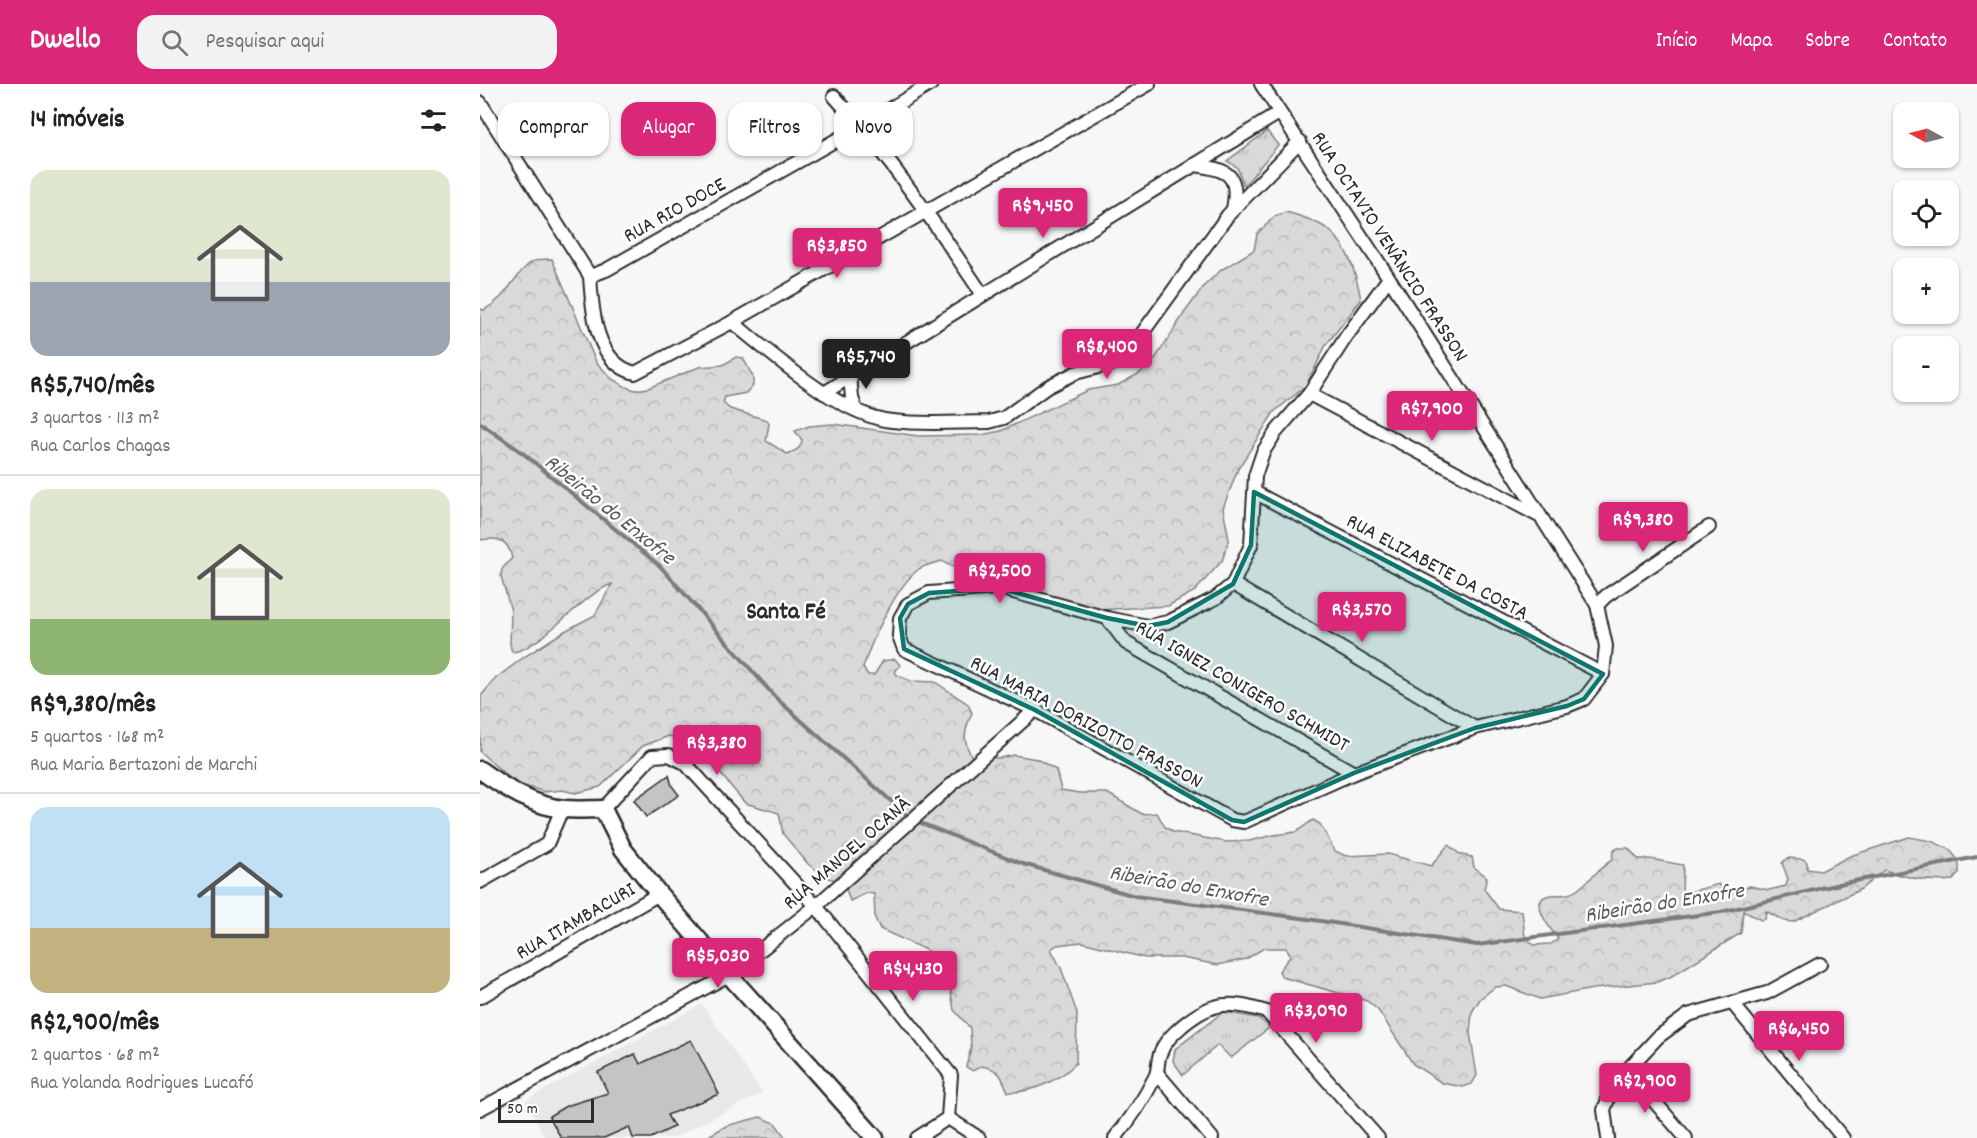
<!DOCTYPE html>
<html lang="pt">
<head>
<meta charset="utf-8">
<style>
	:root { --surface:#fff; --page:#f2f2f2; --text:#222; --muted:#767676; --line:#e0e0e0; --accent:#db2777 }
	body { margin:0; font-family:Dekko,sans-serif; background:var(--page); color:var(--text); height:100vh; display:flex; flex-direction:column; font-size:22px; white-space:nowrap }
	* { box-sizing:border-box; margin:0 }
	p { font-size:20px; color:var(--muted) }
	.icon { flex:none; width:33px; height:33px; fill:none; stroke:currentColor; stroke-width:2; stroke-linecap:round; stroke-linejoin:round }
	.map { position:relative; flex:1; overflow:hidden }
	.drawer { display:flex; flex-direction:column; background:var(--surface); width:480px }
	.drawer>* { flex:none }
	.banner { position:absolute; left:18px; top:18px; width:570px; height:54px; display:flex; gap:12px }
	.needle { width:39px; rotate:277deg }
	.controls { position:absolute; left:1413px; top:18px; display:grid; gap:12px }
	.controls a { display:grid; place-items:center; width:66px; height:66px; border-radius:12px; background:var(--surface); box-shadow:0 2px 4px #0004; font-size:30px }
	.scale { position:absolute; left:18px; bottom:15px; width:96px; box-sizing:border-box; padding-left:6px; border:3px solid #2b2b2b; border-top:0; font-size:16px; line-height:21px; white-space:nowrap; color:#2b2b2b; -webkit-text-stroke:4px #fff; paint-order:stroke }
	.price { position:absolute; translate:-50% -51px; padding:0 14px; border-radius:6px; background:var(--accent); color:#fff; font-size:20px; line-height:39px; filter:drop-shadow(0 2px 3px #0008) }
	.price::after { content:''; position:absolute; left:50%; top:36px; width:18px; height:14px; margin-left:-9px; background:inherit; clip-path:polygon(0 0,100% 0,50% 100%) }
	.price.current { background:#222; color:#fff }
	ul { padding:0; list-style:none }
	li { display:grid; align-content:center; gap:12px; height:318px; padding:0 30px }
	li+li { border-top:2px solid var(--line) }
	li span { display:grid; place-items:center; height:186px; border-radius:18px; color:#555 }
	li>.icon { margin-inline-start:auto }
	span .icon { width:108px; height:108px; fill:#fffc; stroke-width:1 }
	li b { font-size:26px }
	h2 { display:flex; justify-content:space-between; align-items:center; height:72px; padding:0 30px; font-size:26px }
	.tag { padding:0 21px; border-radius:18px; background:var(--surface); box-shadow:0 2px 4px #0004; font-size:21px; line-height:54px }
	.tag.current { background:var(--accent); color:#fff }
	header { display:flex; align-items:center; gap:36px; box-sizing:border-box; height:84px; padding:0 30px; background:var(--accent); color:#fff }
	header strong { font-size:28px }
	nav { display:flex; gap:33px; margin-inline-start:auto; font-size:21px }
	.search { width:420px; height:54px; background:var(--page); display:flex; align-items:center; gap:15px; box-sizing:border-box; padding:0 21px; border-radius:18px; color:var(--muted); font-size:22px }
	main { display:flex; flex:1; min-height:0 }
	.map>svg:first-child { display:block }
</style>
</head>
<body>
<header>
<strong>Dwello</strong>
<div class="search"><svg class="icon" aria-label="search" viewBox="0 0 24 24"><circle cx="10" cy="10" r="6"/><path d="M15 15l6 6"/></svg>Pesquisar aqui</div>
<nav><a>Início</a><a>Mapa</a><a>Sobre</a><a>Contato</a></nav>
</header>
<main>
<section class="drawer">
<h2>14 imóveis<svg class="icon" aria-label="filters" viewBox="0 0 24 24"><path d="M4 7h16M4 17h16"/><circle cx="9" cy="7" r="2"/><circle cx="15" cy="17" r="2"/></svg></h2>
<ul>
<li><span style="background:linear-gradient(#dfe7d0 60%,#9aa5b1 0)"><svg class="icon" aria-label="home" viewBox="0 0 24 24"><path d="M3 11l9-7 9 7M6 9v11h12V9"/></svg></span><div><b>R$5,740/mês</b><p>3 quartos · 113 m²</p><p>Rua Carlos Chagas</p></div></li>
<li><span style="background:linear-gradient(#dfe7d0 70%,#8fb573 0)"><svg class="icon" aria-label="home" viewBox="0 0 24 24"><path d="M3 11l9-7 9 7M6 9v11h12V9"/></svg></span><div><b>R$9,380/mês</b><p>5 quartos · 168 m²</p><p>Rua Maria Bertazoni de Marchi</p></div></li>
<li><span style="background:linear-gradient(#bfe0f5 65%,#c2b280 0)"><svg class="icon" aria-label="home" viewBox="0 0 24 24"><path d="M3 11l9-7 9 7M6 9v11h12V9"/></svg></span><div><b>R$2,900/mês</b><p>2 quartos · 68 m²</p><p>Rua Yolanda Rodrigues Lucafó</p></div></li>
</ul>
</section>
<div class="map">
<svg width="1497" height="1054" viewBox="0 0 1497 1054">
	<defs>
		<pattern id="grass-tufts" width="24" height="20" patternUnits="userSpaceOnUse" patternTransform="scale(1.5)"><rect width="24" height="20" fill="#d9d9d9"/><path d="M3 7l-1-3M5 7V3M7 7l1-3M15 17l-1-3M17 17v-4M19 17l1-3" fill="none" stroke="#bababa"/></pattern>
		<pattern id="forest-crowns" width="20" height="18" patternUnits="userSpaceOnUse" patternTransform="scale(1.5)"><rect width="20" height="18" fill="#d9d9d9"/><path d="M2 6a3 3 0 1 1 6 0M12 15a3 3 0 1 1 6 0" fill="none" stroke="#bababa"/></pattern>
	</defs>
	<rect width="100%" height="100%" fill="#f7f7f7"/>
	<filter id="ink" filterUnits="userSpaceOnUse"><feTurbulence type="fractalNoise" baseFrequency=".0167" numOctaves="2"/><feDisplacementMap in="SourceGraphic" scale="12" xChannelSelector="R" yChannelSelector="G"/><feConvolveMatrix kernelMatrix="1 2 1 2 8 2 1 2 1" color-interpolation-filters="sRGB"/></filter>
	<g filter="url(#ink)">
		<!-- built -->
		<path fill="#e8e8e8" d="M222 920 282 1009 193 1054H65L46 1016Z"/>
		<!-- grass -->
		<g fill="url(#grass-tufts)" stroke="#828282" stroke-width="1.5">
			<path d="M787 47 798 61 764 102 757 83 747 77Z"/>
			<path d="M743 928 778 934 790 943 751 974 738 961 703 991 693 977 695 965Z"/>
		</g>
		<!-- forest -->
		<g fill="url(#forest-crowns)" stroke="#828282" stroke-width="1.5">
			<path d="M806 128C821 132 838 137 850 147 869 163 877 193 881 216L846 261 826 302 794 328 758 385 743 424 749 455 742 477 715 507 688 522 615 526 566 510 526 506 508 483C492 484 475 488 462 477 455 479 445 481 439 485 417 501 391 557 383 584L388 591H394L403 577 415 575 420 581 415 588 418 592 431 597 455 598 488 620 492 629C484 647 482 656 492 673L520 674 534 671 557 675 576 686 581 706 600 709H627L662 730 677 729 685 743 693 748 746 758 769 757 794 751 816 748 833 736 840 740 855 767 866 772 908 770 951 782 968 761 981 771 992 773 994 783 1007 793 1004 805 1019 825 1042 827 1045 853 1054 861 1071 860 1078 855C1072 847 1045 814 1071 811 1081 810 1087 813 1097 806 1110 797 1119 784 1132 776L1133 767 1138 764H1148L1158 775H1170L1203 781 1202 810 1239 800 1246 810 1270 802 1289 806 1306 802 1308 795 1302 779 1307 774 1323 775 1327 778V785L1341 787 1370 772 1429 753 1451 757 1469 765 1479 777V789L1473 796C1449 799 1427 794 1404 786L1381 805 1313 838 1304 837 1286 827 1285 835 1281 836 1263 827 1261 849 1190 893 1177 898 1113 905 1060 915 1026 902 1015 903 1000 915 992 928 990 949 997 991 992 1000 983 1003 962 999 933 980 898 926 887 917 802 893 799 887 811 871 806 864H784L766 875 738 881 702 874H665L602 858 577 861 571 865 581 884 597 929 596 979C580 996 552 1009 528 1008 521 991 520 985 501 982L493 987 486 983 491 964 490 944 474 926 467 885 446 866 400 845 395 834 394 810 387 809 370 817 364 799 349 794 328 780 303 750 299 729 265 719 224 670 209 658 189 652 163 662 120 703 95 709 82 706 65 708 35 699 0 668 1 612 15 595 44 573 83 548 115 531 132 500C102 510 59 567 32 568L30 560 31 527 21 492 22 485 32 474C28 455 18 453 0 456V225L4 226C29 212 30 196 49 180 55 175 64 175 72 175L116 278 132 295 146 303 155 306 168 304 219 283 243 281 256 273 263 274 273 293V301L266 309 245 313 243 319 250 325 287 336 289 340 286 357 307 370C315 367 321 365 322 356L315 347 329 342 353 340 438 352 501 351 521 347 608 306 638 301 660 289 675 275 705 228 725 201 741 186 774 166 777 150 795 132Z"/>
			<path d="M280 1033 295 1039 306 1054H225L246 1042Z"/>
		</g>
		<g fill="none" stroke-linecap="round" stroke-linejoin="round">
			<!-- stream -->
			<g stroke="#7b7b7b" stroke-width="4">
				<path d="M0 339 44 370 180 482 296 614 430 734"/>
				<path d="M436 737 543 780 655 812 821 834 997 861 1241 828 1364 799 1497 773"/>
			</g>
		</g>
		<!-- building -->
		<g fill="#c4c4c4" stroke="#2b2b2b" stroke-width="1.5">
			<path d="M189 691 192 702 199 711 166 733 154 716Z"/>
			<path d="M211 956 239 1010 187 1031 194 1043 171 1054H153L149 1043 124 1054H81L69 1032 86 1022 128 1009 118 988 155 970 160 980Z"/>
		</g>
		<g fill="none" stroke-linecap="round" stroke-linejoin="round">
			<defs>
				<g id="street">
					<path d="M781 0 909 194 1117 521 1126 562 1123 590 1104 615 1087 622 995 644 874 689 764 738 752 736 555 626 424 565 419 552 420 534 428 520 449 509 519 504 627 534 668 542 688 538 736 514 753 500 771 461 775 392 783 368 796 348 829 310 866 253 909 194"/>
					<path d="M354 12C410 73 456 141 502 210"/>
					<path d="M0 18 110 192"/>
					<path d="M714 81C746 85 760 89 753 125"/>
					<path d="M110 192C112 225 115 279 155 289L252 238C292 270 360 332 412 337 444 341 477 338 509 338L524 334 567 303 595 289 642 277 748 131 820 57"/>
					<path d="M110 192 126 186 381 42 451 0"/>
					<path d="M252 238 669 0"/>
					<path d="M370 292 372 314 376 326"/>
					<path d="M344 309 799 29"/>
					<path d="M829 310 1059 432"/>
					<path d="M774 408 1123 590"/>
					<path d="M753 500 995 644"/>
					<path d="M1117 521 1126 512 1229 443"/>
					<path d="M627 534 646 559 874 689"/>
					<path d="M123 725 172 672 189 671 205 679 336 822 471 991 468 1034"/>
					<path d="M0 798 67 760 82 725"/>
					<path d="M0 913 179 810"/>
					<path d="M1253 920 1363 1054"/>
					<path d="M1147 986 1206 1054"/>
					<path d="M677 989 732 1054"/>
					<path d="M0 1025 249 891 336 822 555 626"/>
					<path d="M468 1034 499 1054"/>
					<path d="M437 1054 468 1034"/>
					<path d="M635 1054C651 1035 664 1015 675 993 679 985 677 978 680 970 684 958 693 950 702 942 733 916 750 917 787 928L898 1054"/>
					<path d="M1128 1054 1124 1026 1130 1010 1147 986 1178 953 1208 931 1287 909 1340 880"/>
				</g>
				<path id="secondary" d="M0 686C24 703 54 723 85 725 97 726 110 725 123 725L143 765 179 810 249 891 395 1054"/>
			</defs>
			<!-- street casing -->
			<use href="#street" stroke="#2b2b2b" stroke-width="16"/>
			<!-- secondary casing -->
			<use href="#secondary" stroke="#2b2b2b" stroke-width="21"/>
			<!-- street -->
			<use href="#street" stroke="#fff" stroke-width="12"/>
			<!-- secondary -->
			<use href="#secondary" stroke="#fff" stroke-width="16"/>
		</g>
	</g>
	<!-- marked area -->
	<path fill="#0f766e" fill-opacity="0.2" stroke="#0f766e" stroke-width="4.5" stroke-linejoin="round" d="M774 408 1123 590 1104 615 1087 622 995 644 874 689 764 738 752 736 555 626 424 565 420 534 428 520 449 509 519 504 627 534 668 542 688 538 753 500 771 461Z"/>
	<g text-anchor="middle" stroke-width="5" stroke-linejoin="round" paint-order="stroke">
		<!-- street labels -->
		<g font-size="21" fill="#2b2b2b" stroke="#fff">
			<text transform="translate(194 125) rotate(-29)" y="7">RUA RIO DOCE</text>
			<text transform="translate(911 162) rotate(57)" y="7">RUA OCTAVIO VENÂNCIO FRASSON</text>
			<text transform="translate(958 482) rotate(28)" y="7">RUA ELIZABETE DA COSTA</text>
			<text transform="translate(763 601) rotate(30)" y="7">RUA IGNEZ CONIGERO SCHMIDT</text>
			<text transform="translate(607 637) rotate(28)" y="7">RUA MARIA DORIZOTTO FRASSON</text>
			<text transform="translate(366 768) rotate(-41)" y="7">RUA MANOEL OCANÃ</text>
			<text transform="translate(95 836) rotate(-30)" y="7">RUA ITAMBACURI</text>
		</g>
		<!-- water labels -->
		<g font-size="22" font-style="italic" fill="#5a5a5a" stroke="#fff">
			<text transform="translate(131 424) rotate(39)" y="8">Ribeirão do Enxofre</text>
			<text transform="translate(709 800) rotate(10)" y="8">Ribeirão do Enxofre</text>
			<text transform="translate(1184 817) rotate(-9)" y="8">Ribeirão do Enxofre</text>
		</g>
		<!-- quarter labels -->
		<g font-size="24" font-weight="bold" fill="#2b2b2b" stroke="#fff">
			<text x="306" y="534">Santa Fé</text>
		</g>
	</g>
</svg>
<div class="controls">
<a><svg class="needle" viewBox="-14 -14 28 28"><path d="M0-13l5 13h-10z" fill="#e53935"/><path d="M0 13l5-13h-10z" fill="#767676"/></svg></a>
<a><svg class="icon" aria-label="locate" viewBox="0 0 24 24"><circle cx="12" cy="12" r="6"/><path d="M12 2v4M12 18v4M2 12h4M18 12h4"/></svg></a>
<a>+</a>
<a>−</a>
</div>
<div class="scale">50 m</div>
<b class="price" style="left:563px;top:155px">R$9,450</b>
<b class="price" style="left:357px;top:195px">R$3,850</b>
<b class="price" style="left:627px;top:296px">R$8,400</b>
<b class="price current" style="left:386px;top:306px">R$5,740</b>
<b class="price" style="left:952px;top:358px">R$7,900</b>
<b class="price" style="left:1163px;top:469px">R$9,380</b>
<b class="price" style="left:520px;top:520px">R$2,500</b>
<b class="price" style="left:882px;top:559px">R$3,570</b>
<b class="price" style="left:237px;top:692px">R$3,380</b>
<b class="price" style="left:238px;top:905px">R$5,030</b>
<b class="price" style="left:433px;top:918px">R$4,430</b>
<b class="price" style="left:836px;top:960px">R$3,090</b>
<b class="price" style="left:1319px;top:978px">R$6,450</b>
<b class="price" style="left:1165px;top:1030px">R$2,900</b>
<div class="banner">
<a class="tag">Comprar</a>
<a class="tag current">Alugar</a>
<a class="tag">Filtros</a>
<a class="tag">Novo</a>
</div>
</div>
</main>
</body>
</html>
